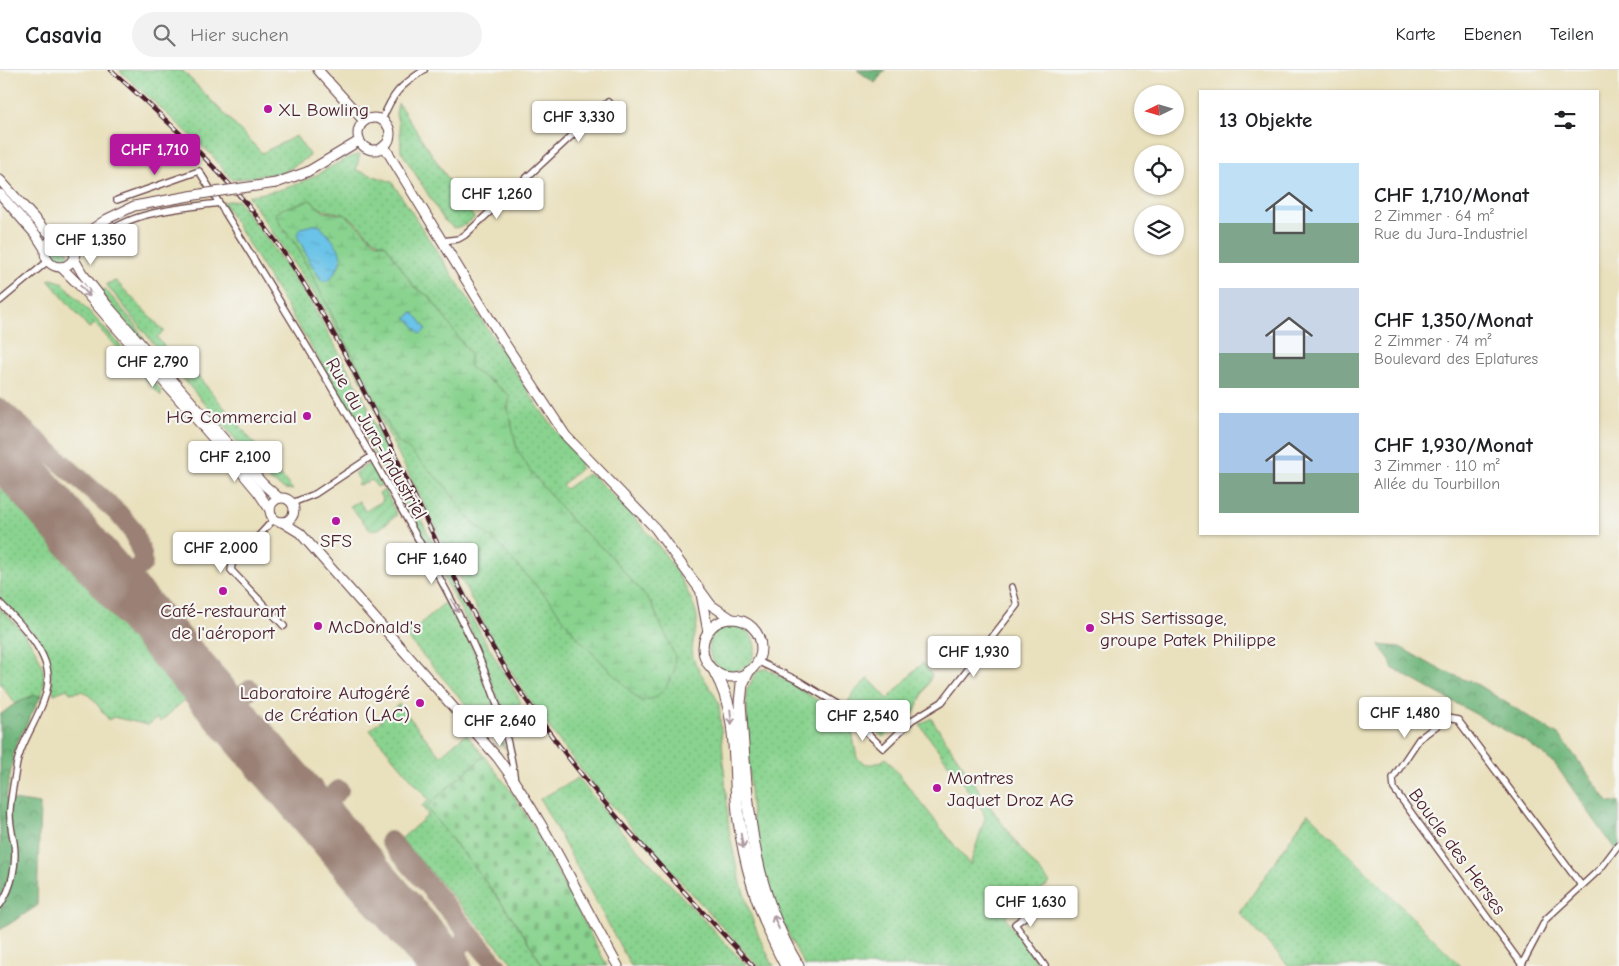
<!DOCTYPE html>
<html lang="de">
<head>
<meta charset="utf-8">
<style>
	:root { --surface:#fff; --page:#f2f2f2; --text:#202124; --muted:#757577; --line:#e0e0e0; --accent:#b5179e }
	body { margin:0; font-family:"Comic Neue",sans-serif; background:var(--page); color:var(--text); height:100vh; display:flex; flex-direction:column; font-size:19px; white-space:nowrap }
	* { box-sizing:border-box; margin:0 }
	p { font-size:16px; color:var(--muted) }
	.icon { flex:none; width:28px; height:28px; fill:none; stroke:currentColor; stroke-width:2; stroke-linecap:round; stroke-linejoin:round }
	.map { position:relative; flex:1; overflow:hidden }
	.panel { position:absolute; left:1199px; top:20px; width:400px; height:445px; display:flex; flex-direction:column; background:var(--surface); border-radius:0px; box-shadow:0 1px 4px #0004 }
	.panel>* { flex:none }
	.needle { width:32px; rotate:265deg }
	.tools { position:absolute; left:1134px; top:15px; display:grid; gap:10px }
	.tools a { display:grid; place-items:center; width:50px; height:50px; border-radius:50%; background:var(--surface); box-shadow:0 1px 4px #0004; font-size:25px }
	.price { position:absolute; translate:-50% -42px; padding:0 11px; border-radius:5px; background:#fff; color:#222; font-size:16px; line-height:32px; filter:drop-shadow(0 1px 2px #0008) }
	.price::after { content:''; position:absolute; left:50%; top:30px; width:15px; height:11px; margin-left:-8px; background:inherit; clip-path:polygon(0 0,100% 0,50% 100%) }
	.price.selected { background:var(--accent); color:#fff }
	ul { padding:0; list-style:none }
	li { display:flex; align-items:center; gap:15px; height:125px; padding:0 20px }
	li span { display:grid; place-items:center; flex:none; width:140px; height:100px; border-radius:0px; color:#555 }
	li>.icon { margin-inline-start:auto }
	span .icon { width:60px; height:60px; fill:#fffc; stroke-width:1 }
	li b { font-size:21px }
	h2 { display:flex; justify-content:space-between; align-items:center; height:60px; padding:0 20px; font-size:21px }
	header { display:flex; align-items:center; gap:30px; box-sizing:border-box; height:70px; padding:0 25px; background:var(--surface); border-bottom:1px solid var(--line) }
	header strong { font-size:24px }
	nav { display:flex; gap:28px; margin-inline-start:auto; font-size:18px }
	.search { width:350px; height:45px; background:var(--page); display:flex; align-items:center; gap:12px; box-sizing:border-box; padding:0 18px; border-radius:28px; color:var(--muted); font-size:19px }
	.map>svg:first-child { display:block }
</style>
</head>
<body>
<header>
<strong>Casavia</strong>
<div class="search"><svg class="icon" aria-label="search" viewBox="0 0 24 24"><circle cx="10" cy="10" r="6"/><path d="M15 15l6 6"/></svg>Hier suchen</div>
<nav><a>Karte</a><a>Ebenen</a><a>Teilen</a></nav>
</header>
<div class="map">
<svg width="1619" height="896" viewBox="0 0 1619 896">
	<defs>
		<pattern id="grass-dots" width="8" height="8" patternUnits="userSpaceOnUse" patternTransform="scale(1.25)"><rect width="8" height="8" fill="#89d38f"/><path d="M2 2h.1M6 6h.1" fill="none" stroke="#78b57c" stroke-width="1.8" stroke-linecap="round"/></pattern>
		<pattern id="forest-crowns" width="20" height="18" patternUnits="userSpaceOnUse" patternTransform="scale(1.25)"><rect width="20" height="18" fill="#6eb57a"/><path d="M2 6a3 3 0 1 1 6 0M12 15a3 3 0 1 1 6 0" fill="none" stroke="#5c9364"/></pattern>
		<pattern id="wetland-marsh" width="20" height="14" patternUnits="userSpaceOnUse" patternTransform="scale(1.25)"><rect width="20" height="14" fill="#89d38f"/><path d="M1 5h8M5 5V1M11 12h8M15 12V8" fill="none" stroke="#78b57c"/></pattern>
		<pattern id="cemetery-stones" width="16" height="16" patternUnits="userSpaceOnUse" patternTransform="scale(1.25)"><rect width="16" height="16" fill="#89d38f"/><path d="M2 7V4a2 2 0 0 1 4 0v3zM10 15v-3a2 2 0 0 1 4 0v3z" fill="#78b57c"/></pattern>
		<pattern id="garden-furrows" width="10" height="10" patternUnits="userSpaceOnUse" patternTransform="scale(1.25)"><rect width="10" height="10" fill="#89d38f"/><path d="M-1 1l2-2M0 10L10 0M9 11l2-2" fill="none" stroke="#78b57c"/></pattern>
		<pattern id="water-ripples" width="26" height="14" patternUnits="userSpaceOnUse" patternTransform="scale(1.25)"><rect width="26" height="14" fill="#6bc3e8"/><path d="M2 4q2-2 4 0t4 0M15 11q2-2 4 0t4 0" fill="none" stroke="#5ea7c7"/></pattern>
	</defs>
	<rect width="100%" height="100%" fill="#f6f6f2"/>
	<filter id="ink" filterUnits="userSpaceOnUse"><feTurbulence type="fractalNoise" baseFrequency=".02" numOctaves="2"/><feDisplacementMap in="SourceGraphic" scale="10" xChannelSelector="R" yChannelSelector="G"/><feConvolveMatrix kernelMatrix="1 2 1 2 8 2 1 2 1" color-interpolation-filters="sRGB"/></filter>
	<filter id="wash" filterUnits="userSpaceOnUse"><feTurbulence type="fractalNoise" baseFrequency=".0096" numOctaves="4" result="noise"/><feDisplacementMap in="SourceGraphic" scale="20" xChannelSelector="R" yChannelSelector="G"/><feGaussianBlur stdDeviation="1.12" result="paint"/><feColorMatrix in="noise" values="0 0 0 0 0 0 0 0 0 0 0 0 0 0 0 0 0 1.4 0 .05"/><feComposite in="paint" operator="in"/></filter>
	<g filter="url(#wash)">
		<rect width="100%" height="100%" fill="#e9e0bd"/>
		<!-- grass -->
		<g fill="url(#grass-dots)" stroke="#6a795d" fill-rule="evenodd">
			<path d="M119 0H182L262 83 296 66 310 86 284 102 232 110 212 85Z"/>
			<path d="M398 33 474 148 465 155 454 158 444 150 401 81 400 59 396 44Z"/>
			<path d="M360 84 356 100 392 112 539 338 580 392 581 398 562 415 566 419 587 404 594 407C635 447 674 485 695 539 702 556 689 570 693 587 696 600 713 619 719 634L729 761C738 806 750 855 774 896H758L600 723 565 679 523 621 486 558 329 246 248 126C268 122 286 120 304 111 323 103 340 89 360 84ZM310 130C328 146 326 138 345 145 360 151 367 170 386 175L433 267 480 307 494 312 397 371 297 176 281 156Z"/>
			<path d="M237 130 273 177 316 241 369 338 367 339 445 498 449 501 470 545 521 632 505 645C491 618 485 587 471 560 397 413 308 273 223 132Z"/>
			<circle cx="59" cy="183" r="9"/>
			<path d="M52 209 63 213 161 320V326L95 254 89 258 48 210Z"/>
			<path d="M116 211 164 261 157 267 189 311 197 305 293 420 285 419 271 411 162 284 106 214Z"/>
			<path d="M105 219 135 254 149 278 100 222Z"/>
			<path d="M0 405 189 626 160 652 157 648 148 655 113 647 109 650 93 629 83 621 70 623 67 619 54 624 48 590 32 563 0 528Z"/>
			<path d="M448 530 475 583 499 649 497 650 505 679 406 566Z"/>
			<path d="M0 538C22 560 54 592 41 626L34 625 15 634 0 613Z"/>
			<circle cx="732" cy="578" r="23"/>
			<path d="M922 593 932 605 914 643 904 648 883 667 847 634 854 622 868 608 888 629Z"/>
			<path d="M763 599H768L850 651 857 688C865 697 878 695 886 688L970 795 985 748 983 741 920 655 931 648C969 704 1004 763 1050 813L1005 847 1039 896H805C784 859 765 817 757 775 747 727 749 671 746 622L756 602Z"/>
			<path d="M399 634 440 686 466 664 484 686 426 737C466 788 511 839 543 896H515L401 769 428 745 422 736 429 730 370 660Z"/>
			<path d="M578 708 626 767 747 896H631L540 729Z"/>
			<path d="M1308 743 1461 896H1289L1240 843Z"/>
		</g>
		<!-- forest -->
		<g fill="url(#forest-crowns)" stroke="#5c6a52">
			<path d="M857 0H885L875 13Z"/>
			<path d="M1379 575 1400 577 1437 598 1478 615 1561 667 1609 733 1619 732V785L1555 694 1528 673 1392 598 1390 590Z"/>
			<path d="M34 625 41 626 15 677 6 729 40 734 37 836 0 860V645L13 635Z"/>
		</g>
		<!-- wetland -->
		<path fill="url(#wetland-marsh)" stroke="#6a795d" d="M310 130 324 142 346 145 375 172 386 175 414 217 430 227 470 284V297C483 308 497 314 510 326L508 338 517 379 531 402 575 454 609 484 651 533 675 586 674 602 666 617 655 628 641 631 633 624 576 566 550 531 498 474 470 449 445 416 407 378 397 372 297 176 281 156 276 144 282 139Z"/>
		<!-- cemetery -->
		<path fill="url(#cemetery-stones)" stroke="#6a795d" d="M484 686 513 724 535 759 607 896H543C511 839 466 788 426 737Z"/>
		<!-- garden -->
		<g fill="url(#garden-furrows)" stroke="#6a795d">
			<path d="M368 394 372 396 382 415 377 417 372 410 359 416 357 414 360 411 354 403Z"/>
			<path d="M385 420 397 445 379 459 370 460 350 436 359 431 365 441 383 431 379 423Z"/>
		</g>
		<!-- water -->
		<g fill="url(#water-ripples)" stroke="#5a718a">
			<path d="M312 155H319C338 177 352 185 328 211H322L310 192 297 165 301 158Z"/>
			<path d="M412 242 420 250 426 259 421 264C414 259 414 253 407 248Z"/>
		</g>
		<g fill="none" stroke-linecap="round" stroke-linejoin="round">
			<!-- taxiway -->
			<g stroke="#9a8074" stroke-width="20">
				<path d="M0 338 118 443 133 461 142 484"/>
				<path d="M119 514 143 493"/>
				<path d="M226 640 250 619"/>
				<path d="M314 743 339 720"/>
				<path d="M390 771 497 896"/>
				<path d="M442 891 471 866"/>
			</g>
			<!-- runway -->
			<path stroke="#9a8074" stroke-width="51" d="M0 378 446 896"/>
		</g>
	</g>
	<g filter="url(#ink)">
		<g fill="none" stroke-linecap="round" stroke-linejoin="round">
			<defs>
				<g id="minor">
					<path d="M382 50C393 23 400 16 424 0"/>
					<path d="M117 130 199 101C268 211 336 321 399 435 448 523 501 609 515 711"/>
					<path d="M443 171 458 169 465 165 608 32"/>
					<path d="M94 174C125 141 176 139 219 133"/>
					<path d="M0 231 48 191"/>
					<path d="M292 433 315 424 372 386"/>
					<path d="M274 449 254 471 234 486 231 500 284 556"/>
					<path d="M0 533C18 551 46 578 48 605 50 636 21 666 16 698 14 712 11 726 10 739 9 751 12 762 14 773 17 794 12 818 0 835"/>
					<path d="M757 591 799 611 837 634 883 678 912 650 942 632 1017 535 1012 517"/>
					<path d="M1522 895 1394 719 1393 708 1419 669 1447 648 1458 650 1581 815"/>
					<path d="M1045 896 1015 854 1053 826"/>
					<path d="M1521 896 1546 849 1600 799 1619 774"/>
				</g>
				<g id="secondary">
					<path d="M318 0 364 51"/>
					<path d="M74 189 82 203 107 235 263 414 279 428"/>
					<path d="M61 197 79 215 218 374 258 422 270 440"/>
					<circle cx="282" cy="440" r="12"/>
					<path d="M282 452 300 463 497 687C546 752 578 826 618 896"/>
				</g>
				<g id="primary">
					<circle cx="374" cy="64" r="16"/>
					<path d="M384 76 502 269 566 366 655 458 711 535 732 549"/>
					<path d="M0 110 43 158 55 168"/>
					<path d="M276 113 307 102 359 71"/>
					<path d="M0 124 36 165 45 179"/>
					<circle cx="60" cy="182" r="15"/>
					<path d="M72 173 107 149 134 136 201 124"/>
					<path d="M701 524 708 562"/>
					<circle cx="732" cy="578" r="29"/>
				</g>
				<g id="motorway">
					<path d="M715 602C741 647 732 701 739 751 746 803 762 850 786 896"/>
					<path d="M748 602 742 614 740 633C747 726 748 813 798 896"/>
				</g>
			</defs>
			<!-- minor casing -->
			<use href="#minor" stroke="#623c41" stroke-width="8"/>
			<!-- secondary casing -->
			<use href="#secondary" stroke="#623c41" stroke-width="11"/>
			<!-- primary casing -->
			<use href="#primary" stroke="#623c41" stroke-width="11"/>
			<!-- motorway casing -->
			<use href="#motorway" stroke="#623c41" stroke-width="13"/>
			<!-- minor -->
			<use href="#minor" stroke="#fff" stroke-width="5.5"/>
			<!-- secondary -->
			<use href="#secondary" stroke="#fff" stroke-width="9"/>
			<!-- primary -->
			<use href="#primary" stroke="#fff" stroke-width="9"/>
			<!-- motorway -->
			<use href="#motorway" stroke="#fff" stroke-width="11"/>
			<defs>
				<path id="rail" d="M111 0C171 54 230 107 277 173 370 304 420 460 504 596 573 707 664 800 753 896"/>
			</defs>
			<!-- rail casing -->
			<use href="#rail" stroke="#4a1f2b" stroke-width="4.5"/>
			<!-- rail -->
			<use href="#rail" stroke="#f6f6f2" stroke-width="2.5" stroke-dasharray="8" stroke-linecap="butt"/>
			<defs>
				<path id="primary-bridge" d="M201 124 276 113"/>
			</defs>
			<!-- primary-bridge casing -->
			<use href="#primary-bridge" stroke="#623c41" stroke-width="11" stroke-linecap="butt"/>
			<!-- primary-bridge -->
			<use href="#primary-bridge" stroke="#fff" stroke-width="9"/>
		</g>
		<!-- one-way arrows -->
		<defs><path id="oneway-shaft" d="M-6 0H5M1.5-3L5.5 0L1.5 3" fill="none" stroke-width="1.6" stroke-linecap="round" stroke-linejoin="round" transform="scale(1.25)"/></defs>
		<g stroke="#ae9aa0">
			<use href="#oneway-shaft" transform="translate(85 221) rotate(49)"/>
			<use href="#oneway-shaft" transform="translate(455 536) rotate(61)"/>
			<use href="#oneway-shaft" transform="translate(731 647) rotate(84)"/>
			<use href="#oneway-shaft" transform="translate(742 771) rotate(80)"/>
			<use href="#oneway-shaft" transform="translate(776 852) rotate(-113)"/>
		</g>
	</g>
	<!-- markers -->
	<g fill="#b5179e" stroke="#f6f6f2" stroke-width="2">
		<circle cx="268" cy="39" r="5"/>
		<circle cx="307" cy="346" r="5"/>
		<circle cx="336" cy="451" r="5"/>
		<circle cx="223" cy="521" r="5"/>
		<circle cx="318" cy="556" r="5"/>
		<circle cx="1090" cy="558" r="5"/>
		<circle cx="420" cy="633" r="5"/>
		<circle cx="937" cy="718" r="5"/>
	</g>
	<g text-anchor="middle" stroke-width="4.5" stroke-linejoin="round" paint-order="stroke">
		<!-- poi labels -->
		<g font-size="19" fill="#4a1f2b" stroke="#f6f6f2" text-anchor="start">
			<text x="278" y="46">XL Bowling</text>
			<text x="297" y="353" text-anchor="end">HG Commercial</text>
			<text x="336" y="477" text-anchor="middle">SFS</text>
			<text x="223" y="547" text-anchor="middle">Café-restaurant<tspan x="223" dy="22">de l'aéroport</tspan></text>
			<text x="1100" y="554">SHS Sertissage,<tspan x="1100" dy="22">groupe Patek Philippe</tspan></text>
			<text x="328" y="563">McDonald's</text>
			<text x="410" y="629" text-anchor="end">Laboratoire Autogéré<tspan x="410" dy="22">de Création (LAC)</tspan></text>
			<text x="947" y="714">Montres<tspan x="947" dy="22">Jaquet Droz AG</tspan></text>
		</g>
		<!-- street labels -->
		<g font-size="19" fill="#4a1f2b" stroke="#f6f6f2">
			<text transform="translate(377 368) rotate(60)" y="7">Rue du Jura-Industriel</text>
			<text transform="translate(1458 781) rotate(54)" y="7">Boucle des Herses</text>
		</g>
	</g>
</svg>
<div class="tools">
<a><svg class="needle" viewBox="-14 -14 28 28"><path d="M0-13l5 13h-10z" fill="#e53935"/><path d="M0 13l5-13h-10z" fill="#757577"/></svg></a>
<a><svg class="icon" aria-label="locate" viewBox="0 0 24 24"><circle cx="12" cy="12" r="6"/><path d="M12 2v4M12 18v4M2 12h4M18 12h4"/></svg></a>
<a><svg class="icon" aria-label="layers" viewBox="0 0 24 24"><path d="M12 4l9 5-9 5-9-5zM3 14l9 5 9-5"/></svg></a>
</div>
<b class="price" style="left:579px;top:73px">CHF 3,330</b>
<b class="price selected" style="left:155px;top:106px">CHF 1,710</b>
<b class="price" style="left:497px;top:150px">CHF 1,260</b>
<b class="price" style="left:91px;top:196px">CHF 1,350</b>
<b class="price" style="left:153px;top:318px">CHF 2,790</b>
<b class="price" style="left:235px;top:413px">CHF 2,100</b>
<b class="price" style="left:221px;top:504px">CHF 2,000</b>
<b class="price" style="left:432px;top:515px">CHF 1,640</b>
<b class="price" style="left:974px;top:608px">CHF 1,930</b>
<b class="price" style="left:1405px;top:669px">CHF 1,480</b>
<b class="price" style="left:863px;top:672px">CHF 2,540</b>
<b class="price" style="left:500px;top:677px">CHF 2,640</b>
<b class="price" style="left:1031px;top:858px">CHF 1,630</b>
<section class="panel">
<h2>13 Objekte<svg class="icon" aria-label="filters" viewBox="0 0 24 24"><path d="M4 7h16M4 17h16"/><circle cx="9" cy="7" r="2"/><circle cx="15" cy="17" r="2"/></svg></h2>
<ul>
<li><span style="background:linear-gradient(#bfe0f5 60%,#7fa58c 0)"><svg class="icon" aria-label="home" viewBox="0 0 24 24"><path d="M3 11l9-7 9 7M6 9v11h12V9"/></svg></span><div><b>CHF 1,710/Monat</b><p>2 Zimmer · 64 m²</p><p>Rue du Jura-Industriel</p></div></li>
<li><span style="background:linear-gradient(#c9d6e8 65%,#7fa58c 0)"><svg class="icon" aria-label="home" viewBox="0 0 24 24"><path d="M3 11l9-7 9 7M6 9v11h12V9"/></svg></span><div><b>CHF 1,350/Monat</b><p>2 Zimmer · 74 m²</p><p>Boulevard des Eplatures</p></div></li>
<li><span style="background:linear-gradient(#a9c7e8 60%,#7fa58c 0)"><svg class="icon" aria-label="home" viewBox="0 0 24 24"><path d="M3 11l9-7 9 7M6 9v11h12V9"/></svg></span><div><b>CHF 1,930/Monat</b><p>3 Zimmer · 110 m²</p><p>Allée du Tourbillon</p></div></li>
</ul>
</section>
</div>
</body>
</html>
